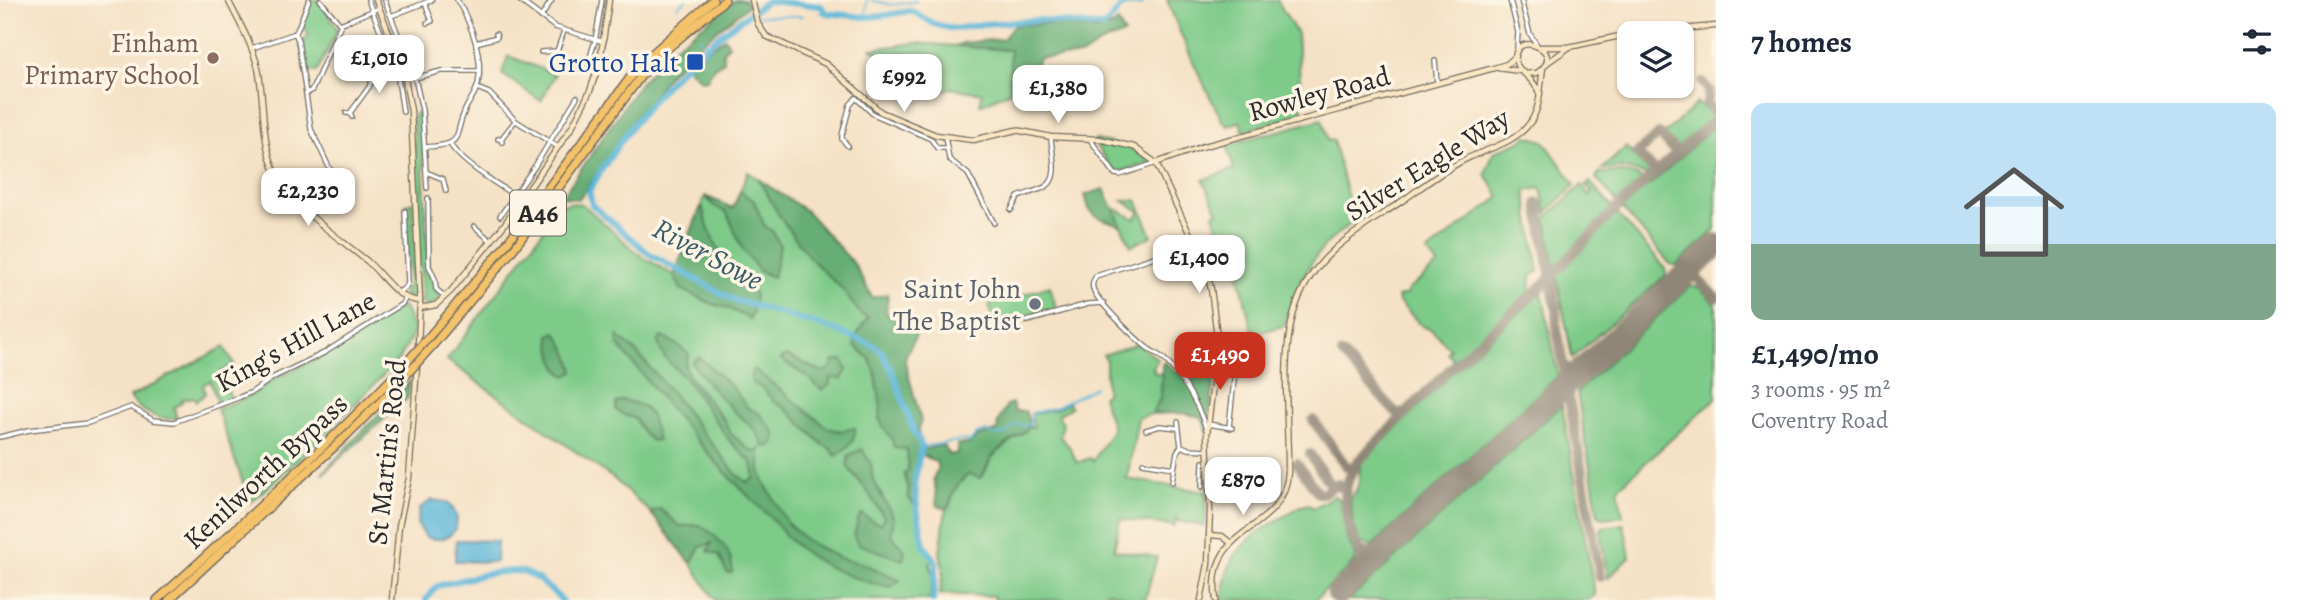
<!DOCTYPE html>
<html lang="en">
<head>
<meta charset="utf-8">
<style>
	:root { --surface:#fff; --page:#f2f2f3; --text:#1f2937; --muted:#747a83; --accent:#c8321e }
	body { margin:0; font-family:Alegreya,serif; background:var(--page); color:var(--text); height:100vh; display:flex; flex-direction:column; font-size:26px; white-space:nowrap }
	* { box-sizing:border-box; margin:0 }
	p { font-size:23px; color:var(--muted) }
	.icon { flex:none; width:38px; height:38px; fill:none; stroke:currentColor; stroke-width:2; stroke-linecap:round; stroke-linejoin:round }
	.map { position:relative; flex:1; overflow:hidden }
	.panel { display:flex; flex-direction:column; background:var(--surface); width:595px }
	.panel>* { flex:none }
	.tools { position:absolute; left:1617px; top:21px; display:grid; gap:14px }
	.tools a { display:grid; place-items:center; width:77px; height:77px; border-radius:14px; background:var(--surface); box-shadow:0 2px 5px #0004; font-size:35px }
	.price { position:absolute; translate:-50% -60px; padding:0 16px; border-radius:14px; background:#fff; color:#222; font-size:23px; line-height:46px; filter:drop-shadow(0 2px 4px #0008) }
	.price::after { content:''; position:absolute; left:50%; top:42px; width:21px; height:16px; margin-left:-10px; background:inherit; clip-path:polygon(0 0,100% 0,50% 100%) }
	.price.active { background:var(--accent); color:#fff }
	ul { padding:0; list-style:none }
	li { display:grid; align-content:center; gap:14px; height:371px; padding:0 35px }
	li span { display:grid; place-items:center; height:217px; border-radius:14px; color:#555 }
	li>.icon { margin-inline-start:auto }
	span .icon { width:126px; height:126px; fill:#fffc; stroke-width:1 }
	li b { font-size:30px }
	h2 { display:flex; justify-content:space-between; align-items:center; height:84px; padding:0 35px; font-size:30px }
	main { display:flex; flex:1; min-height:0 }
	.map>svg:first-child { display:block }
</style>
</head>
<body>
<main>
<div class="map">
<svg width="1716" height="600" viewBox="0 0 1716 600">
	<rect width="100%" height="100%" fill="#fcf5e5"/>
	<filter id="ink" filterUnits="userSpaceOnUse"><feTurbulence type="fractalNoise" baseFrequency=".0143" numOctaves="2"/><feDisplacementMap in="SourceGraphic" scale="14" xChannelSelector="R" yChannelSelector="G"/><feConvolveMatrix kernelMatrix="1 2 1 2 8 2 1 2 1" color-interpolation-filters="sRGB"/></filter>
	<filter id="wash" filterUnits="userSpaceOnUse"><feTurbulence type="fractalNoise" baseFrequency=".00686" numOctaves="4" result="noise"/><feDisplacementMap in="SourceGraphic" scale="28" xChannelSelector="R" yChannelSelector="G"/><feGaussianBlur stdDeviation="1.57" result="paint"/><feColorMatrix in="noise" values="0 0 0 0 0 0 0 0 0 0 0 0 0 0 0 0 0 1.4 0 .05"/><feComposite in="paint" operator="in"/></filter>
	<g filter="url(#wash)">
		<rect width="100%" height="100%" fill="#f5e1c5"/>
		<!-- green -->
		<g fill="#7dca89" stroke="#547a5a" stroke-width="2">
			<path d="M311 0H319L338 29 317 72 304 71 303 64 306 62 300 44 308 37 307 30 301 26Z"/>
			<path d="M1167 0H1277L1297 34 1302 114 1243 131 1240 121 1228 126 1223 122C1202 82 1183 42 1167 0Z"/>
			<path d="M915 43 1010 50V91L980 105 982 93 950 88 941 92 919 83 872 49Z"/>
			<path d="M508 56 555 74 541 101 502 74Z"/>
			<path d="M1697 103 1709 111 1712 119 1679 149 1664 134Z"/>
			<path d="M417 112 421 116 428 266C430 275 435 289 440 296L437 302 426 306 422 302 413 117Z"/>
			<path d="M1322 119 1328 141 1333 140 1354 222C1315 246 1295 284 1284 326L1253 334 1238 271 1223 251 1214 214 1218 212 1203 180 1234 169 1227 145Z"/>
			<path d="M1714 126H1716V229L1677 265H1671L1596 178 1599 173C1616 171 1637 171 1650 185Z"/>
			<path d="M1527 136 1544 141 1575 185 1546 213 1541 188 1525 191 1539 271 1531 276 1530 291 1454 361 1447 353 1450 349 1432 330 1422 326 1399 302 1398 297 1406 295 1408 290 1438 265 1427 252 1500 197 1485 174 1494 152 1518 142Z"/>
			<path d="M1095 140C1116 144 1137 147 1151 163L1115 173 1093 141Z"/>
			<path d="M1626 147 1652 173 1650 176 1622 168 1602 169Z"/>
			<path d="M748 172 806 211 854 264 873 298 875 346 920 441 921 447 915 480 916 503 924 545 933 559 930 564 933 575 930 600H715L691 563 650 512 614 479 447 360 562 205 570 203 582 204 641 256 674 275 705 196 733 208Z"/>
			<path d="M1590 182 1665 268 1666 275 1572 358 1546 218 1582 185 1589 195 1592 191 1586 185Z"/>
			<path d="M1137 200 1152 236 1131 246 1112 207 1135 219 1140 211 1123 201Z"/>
			<path d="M413 202 416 294 410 298 403 294 409 283 406 204Z"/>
			<path d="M1050 286 1057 311 996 328 989 305Z"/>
			<path d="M1690 286 1700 288 1716 305V398L1618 488 1623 516 1602 518 1598 514 1577 392Z"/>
			<path d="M1542 292 1558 376 1372 546 1360 543 1353 522 1350 499C1366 480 1355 476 1362 462L1459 366Z"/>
			<path d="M403 306 415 331 400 358 323 437 250 503 217 409 252 395 270 381 325 355Z"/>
			<path d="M1137 344 1158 359 1153 368 1155 373 1162 374C1162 390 1161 401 1152 414L1138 418 1127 479 1207 492 1205 526 1177 521 1176 518 1174 526 1120 519 1114 550 1157 557 1145 600H1136L1107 591 1105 600H994V596L940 594 943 570 940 552 946 509 950 505 954 490 969 473 980 478 984 474 992 457 1029 427H1034L1031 414 1056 409 1068 403 1071 407 1058 415 1063 423 1060 437 1069 446 1077 463 1090 458 1093 461 1113 429 1102 396 1106 394V359L1103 355Z"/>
			<path d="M224 347 234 364 221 372 231 399 218 404 210 381 203 385 205 394 196 401 194 397 181 400 182 403 174 407 177 419C159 420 140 413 130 397Z"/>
			<path d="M1562 405 1595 595 1588 600H1349Z"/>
			<path d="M1334 496 1340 500 1347 538 1356 557 1355 562 1315 600H1223C1223 545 1260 532 1301 506L1309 504 1313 508Z"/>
			<path d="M1624 524 1630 557 1608 578 1600 532 1603 527Z"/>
		</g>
		<!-- forest -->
		<g fill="#66ae75" stroke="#486c50" stroke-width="2">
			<path d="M735 0H744L749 5 701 43 668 75 579 199 562 197 640 83 672 49Z"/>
			<path d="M1118 22 1124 34 1099 44 1081 56 1039 58 1031 80 1023 90 1010 91V50L957 46 962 43 1003 39 1012 27 1017 25C1030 25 1044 23 1057 24 1078 25 1100 37 1118 22Z"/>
			<path d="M725 38 729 45 723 51 724 61 714 67 707 79 701 80 690 71 688 66 706 50Z"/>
			<path d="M759 180 805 210 854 264 872 298 888 294 886 312 902 327 913 325 917 329C916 343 905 349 905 362L921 421 918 429 921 450 940 446H944L949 455 957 453V444H969L978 436 997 431 998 422 1007 405 1012 403 1015 411H1025C1028 418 1031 423 1026 431 1016 437 1000 448 992 457 986 464 987 472 980 478L969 474C959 482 951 491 950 505L946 509 937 505C935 496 937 486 933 479L938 468 936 462 921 454 915 480 917 508 908 497V487L904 473 908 471 907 449 894 448 892 439 885 430 879 418 881 408 875 371 869 358 855 346V338L868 317 861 315 841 288 810 258 780 217Z"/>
			<path d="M1104 189 1122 226 1097 217 1089 209 1085 195Z"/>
			<path d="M740 191 754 201 764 225 773 232 780 246 773 277 759 271 742 248 727 213 713 205 705 196 733 209Z"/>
			<path d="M702 205C708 237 729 273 755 294L753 311 750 319 730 309 710 303 681 289 674 275Z"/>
			<path d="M556 332C564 343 572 359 574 372L566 376C553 368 551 350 550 335Z"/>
			<path d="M618 336 638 354 671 392 736 474 747 482 755 478 752 463 730 441 685 378 664 357 658 343 661 337 673 342 689 354 685 365 689 377 724 420 731 434 749 449 756 452 760 449V470L764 482 788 524 807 541 839 558 864 564 900 580 891 587C855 581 818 566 791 541 782 532 775 521 766 513 711 462 666 403 618 345Z"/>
			<path d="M786 356C800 360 811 368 825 372L832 367 834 361 843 360 847 370 842 379 830 378V384L822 391 810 379 780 359Z"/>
			<path d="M699 357 731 386 748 408 760 414 775 433V441L771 446 763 447C760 429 740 418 728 405 715 392 703 378 692 363Z"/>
			<path d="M1164 362 1175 371 1215 374 1207 434 1202 417 1182 413 1152 414 1161 397 1162 365Z"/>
			<path d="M754 369 828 428 840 431 855 428C856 441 846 450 836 456L830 448 823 445 785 408 773 401 763 388 752 383 751 373Z"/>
			<path d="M410 381 408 398 321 475Z"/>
			<path d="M623 400 643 406 651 416 658 440 652 441 645 435 634 418 626 416 616 410V403Z"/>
			<path d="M862 449 871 464 873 480 894 518 891 534 905 551 903 560 858 544 854 537 858 519 862 514 874 522 881 524 884 517 865 488 847 466 849 455Z"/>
			<path d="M660 509 680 526 700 525C718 537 734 551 732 573H727L719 555 708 551 712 543 700 547 691 563 650 512Z"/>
		</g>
		<!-- water -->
		<g fill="#5bb6d9" stroke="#437082" stroke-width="2">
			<path d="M432 500 446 502C469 519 452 547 426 537L417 524 420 508Z"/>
			<path d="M456 540 497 541 496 562 455 561Z"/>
		</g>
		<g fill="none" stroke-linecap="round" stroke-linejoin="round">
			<!-- stream -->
			<g stroke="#5bb6d9" stroke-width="2">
				<path d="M871 0 892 5 917 1"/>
				<path d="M677 7 686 0"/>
				<path d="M820 13H826"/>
				<path d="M758 16H802"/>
				<path d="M865 17 867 0"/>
				<path d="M701 38 706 46"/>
				<path d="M921 447 964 440 970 442 977 434 987 431 993 435H1004L1015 425H1030L1032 413 1057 407 1095 387"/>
			</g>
			<!-- river -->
			<g stroke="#5bb6d9" stroke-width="6">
				<path d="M426 600 437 586 486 574 512 571 524 572 538 579 562 600"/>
				<path d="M933 600 936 562 924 545 917 508 915 480 921 447 920 441 914 432 893 373 882 352 875 346 855 338 820 325 734 300 708 286 648 253 592 205 589 191C620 138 660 85 707 46 726 29 747 16 767 1L821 6 826 13 865 17 881 16 909 11 916 13 934 24 954 29 983 24 1042 20 1103 27C1119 16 1115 1 1140 4L1143 0"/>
			</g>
			<!-- taxiway -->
			<g stroke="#908678" stroke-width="10">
				<path d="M1703 83 1709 90 1707 103 1716 114"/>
				<path d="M1656 173 1637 153 1659 134 1675 151H1680"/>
				<path d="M1538 203 1556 309 1557 329 1600 577"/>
				<path d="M1684 275H1694L1716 298"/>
				<path d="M1342 354 1395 412 1400 414 1407 413"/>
				<path d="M1563 365 1572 370 1585 366"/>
				<path d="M1552 397 1564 395 1569 401"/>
				<path d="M1313 420 1346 466 1354 467"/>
				<path d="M1310 454 1328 482 1339 487"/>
				<path d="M1297 463 1318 493H1323L1338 484"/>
				<path d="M1358 550 1370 554 1386 549"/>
				<path d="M1363 571 1365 562C1348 528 1334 498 1357 462L1456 363 1541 287 1617 208 1716 118"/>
			</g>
			<!-- runway -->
			<path stroke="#908678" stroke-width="24" d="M1339 593 1716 246"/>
		</g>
	</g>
	<g filter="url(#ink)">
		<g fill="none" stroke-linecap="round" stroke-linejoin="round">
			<defs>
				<g id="street">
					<path d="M320 0 340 24 379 8"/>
					<path d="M368 0 397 73 403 112"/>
					<path d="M519 0 555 27 604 42"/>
					<path d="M1510 0 1518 32 1517 49"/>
					<path d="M1521 0 1530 34 1537 45"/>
					<path d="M385 1 415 78 422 110 426 172 443 179 446 191"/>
					<path d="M425 3 432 21 427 23"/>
					<path d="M391 16 432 0"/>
					<path d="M541 17 552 0"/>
					<path d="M295 33 298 40 311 129 336 182 333 188 304 208"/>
					<path d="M476 43 497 37 496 34"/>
					<path d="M252 48 296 33 309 0"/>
					<path d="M541 52 557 51 564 31"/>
					<path d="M1435 61 1437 82"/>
					<path d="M587 67 595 41 602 0"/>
					<path d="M415 78 441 71H479"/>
					<path d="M477 88 489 93 516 121 558 147"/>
					<path d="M1352 90 1355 105"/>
					<path d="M306 93 312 90 341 24"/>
					<path d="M856 98 873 114 931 139 937 148H945"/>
					<path d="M346 113H350L352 117"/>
					<path d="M350 113 369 87 378 68 393 61"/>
					<path d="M945 137 949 159 968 174 994 223"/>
					<path d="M1089 138 1115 174 1120 175 1156 163"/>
					<path d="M498 139H501L502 142"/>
					<path d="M501 139 515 121"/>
					<path d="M450 144C461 163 503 188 522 200"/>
					<path d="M848 146 842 139V135L850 105 856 98"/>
					<path d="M425 147C466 145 452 138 466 108 470 100 476 93 478 84 484 57 471 23 457 0"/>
					<path d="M426 173 427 188"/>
					<path d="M428 198 429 266 435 279 436 289 445 297"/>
					<path d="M1011 210 1018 197C1027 193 1037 191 1045 187 1061 179 1051 151 1051 137"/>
					<path d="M500 216 535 166 577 97"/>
					<path d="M474 226 491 241"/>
					<path d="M1194 244 1096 276C1093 281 1091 285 1094 291 1099 303 1134 337 1145 346 1152 352 1161 355 1167 362 1185 381 1200 408 1207 432"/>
					<path d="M1205 266 1218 261 1227 268 1232 267"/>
					<path d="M398 293 406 287 408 283 405 211"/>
					<path d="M1027 321 1088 304 1104 303"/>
					<path d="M1178 422 1181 446 1189 449 1207 450"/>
					<path d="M1208 424 1232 428"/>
					<path d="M1229 427 1236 361"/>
					<path d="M1146 430 1160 426 1177 428"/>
					<path d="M0 437 29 430 88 423 131 407 153 420 174 422 240 397 252 392 274 377 324 353 402 304 405 299"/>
					<path d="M1143 463 1174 468"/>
					<path d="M1172 482 1177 452 1181 446"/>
					<path d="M1202 487 1203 462"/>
				</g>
				<g id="secondary">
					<path d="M228 0C239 22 252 44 258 68 266 106 259 148 281 182 302 214 338 237 367 261 384 276 396 300 420 301"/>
					<path d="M376 0 403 68 411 111 420 301 418 346"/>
					<path d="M752 0 758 24 766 36 826 64 881 112 936 135 973 140 1016 130 1051 137 1099 139 1134 147 1156 163 1205 266 1211 289 1218 344 1207 434 1210 510 1208 564 1201 600"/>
					<path d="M1635 33 1716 26"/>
					<path d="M1541 47H1569L1629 34"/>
					<path d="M1547 63 1568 48"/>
					<path d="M1498 68 1520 71"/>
					<path d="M1525 74 1537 73C1571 50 1509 28 1516 62 1518 73 1534 77 1539 93"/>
					<path d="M1156 163 1201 147 1494 68 1507 64 1516 56"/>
					<path d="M420 308 436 305 451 291 504 225 572 127 590 91 600 62 609 0"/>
					<path d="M1209 535 1222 536 1231 543"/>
					<path d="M392 600 399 526 409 478 417 366"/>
					<path d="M1216 600C1205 521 1284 537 1288 472 1289 421 1279 350 1297 303 1315 253 1361 229 1402 201 1422 187 1442 171 1464 160 1485 149 1514 144 1529 124 1541 109 1540 87 1543 68"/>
				</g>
				<g id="highway">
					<path d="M433 332 504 247 632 75 646 59 713 0"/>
					<path d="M434 344 512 251 641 76 667 49 725 0"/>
					<path d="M157 600C240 526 321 451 399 371"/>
					<path d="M169 600 346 436 401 381"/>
				</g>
			</defs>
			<!-- street casing -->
			<use href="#street" stroke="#726b61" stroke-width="6"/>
			<!-- secondary casing -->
			<use href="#secondary" stroke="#726b61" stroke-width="7"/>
			<!-- highway casing -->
			<use href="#highway" stroke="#726b61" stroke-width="10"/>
			<!-- street -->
			<use href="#street" stroke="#fff" stroke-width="3.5"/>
			<!-- secondary -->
			<use href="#secondary" stroke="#fbe7c3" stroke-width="4.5"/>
			<!-- highway -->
			<use href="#highway" stroke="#f4c26a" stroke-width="7"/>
			<defs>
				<g id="highway-bridge">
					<path d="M399 371 433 332"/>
					<path d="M401 381 434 344"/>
				</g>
			</defs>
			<!-- highway-bridge casing -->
			<use href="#highway-bridge" stroke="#726b61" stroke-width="10" stroke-linecap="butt"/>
			<!-- highway-bridge -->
			<use href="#highway-bridge" stroke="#f4c26a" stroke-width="7"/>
		</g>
	</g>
	<!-- markers -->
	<circle fill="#8d6e63" stroke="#fcf5e5" stroke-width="2.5" cx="213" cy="58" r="7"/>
	<rect fill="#1a4fb4" stroke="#fcf5e5" stroke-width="2.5" x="686" y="53" width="18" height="18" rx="3.5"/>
	<circle fill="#6b7280" stroke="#fcf5e5" stroke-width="2.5" cx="1035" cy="304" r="7"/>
	<g text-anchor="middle" stroke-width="7" stroke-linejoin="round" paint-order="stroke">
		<!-- shield labels -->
		<rect fill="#fcf5e5" stroke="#6a6863" stroke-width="2" x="510" y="190.5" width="56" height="45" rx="5"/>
		<g font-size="26" font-weight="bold" fill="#2b2b2b">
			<text x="538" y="222">A46</text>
		</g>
		<!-- education labels -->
		<g font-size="28" fill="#785e54" stroke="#fcf5e5" text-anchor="end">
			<text x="199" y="52">Finham<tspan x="199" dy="32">Primary School</tspan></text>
		</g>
		<!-- transit labels -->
		<g font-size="28" fill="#164399" stroke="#fcf5e5" text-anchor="end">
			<text x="679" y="72">Grotto Halt</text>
		</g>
		<!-- street labels -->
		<g font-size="28" fill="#2b2b2b" stroke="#fcf5e5">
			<text transform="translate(1319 93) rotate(-15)" y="10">Rowley Road</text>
			<text transform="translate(1427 164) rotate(-32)" y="10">Silver Eagle Way</text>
			<text transform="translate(295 341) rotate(-29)" y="10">King's Hill Lane</text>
			<text transform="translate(386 452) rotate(-84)" y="10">St Martin's Road</text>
			<text transform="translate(265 471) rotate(-43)" y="10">Kenilworth Bypass</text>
		</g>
		<!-- worship labels -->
		<g font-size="28" fill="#5b616d" stroke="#fcf5e5" text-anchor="end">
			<text x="1021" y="298">Saint John<tspan x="1021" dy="32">The Baptist</tspan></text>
		</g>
		<!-- water labels -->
		<g font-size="30" font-style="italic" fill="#3c5c68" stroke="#fcf5e5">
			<text transform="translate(708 254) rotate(28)" y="10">River Sowe</text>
		</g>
	</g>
</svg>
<div class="tools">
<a><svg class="icon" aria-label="layers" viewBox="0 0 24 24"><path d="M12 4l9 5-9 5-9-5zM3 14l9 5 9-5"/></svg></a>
</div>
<b class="price" style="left:379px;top:95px">£1,010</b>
<b class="price" style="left:904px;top:114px">£992</b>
<b class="price" style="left:1058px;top:125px">£1,380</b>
<b class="price" style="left:308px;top:228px">£2,230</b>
<b class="price" style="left:1199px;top:295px">£1,400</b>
<b class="price active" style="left:1220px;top:392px">£1,490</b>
<b class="price" style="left:1243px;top:517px">£870</b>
</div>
<section class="panel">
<h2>7 homes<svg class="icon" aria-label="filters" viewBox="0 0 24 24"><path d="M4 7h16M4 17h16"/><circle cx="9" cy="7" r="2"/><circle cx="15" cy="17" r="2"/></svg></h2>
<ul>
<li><span style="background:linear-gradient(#bfe0f5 65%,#7fa58c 0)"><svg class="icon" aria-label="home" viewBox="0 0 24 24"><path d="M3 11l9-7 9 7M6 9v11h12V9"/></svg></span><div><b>£1,490/mo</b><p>3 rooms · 95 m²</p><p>Coventry Road</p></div></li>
</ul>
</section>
</main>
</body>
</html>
